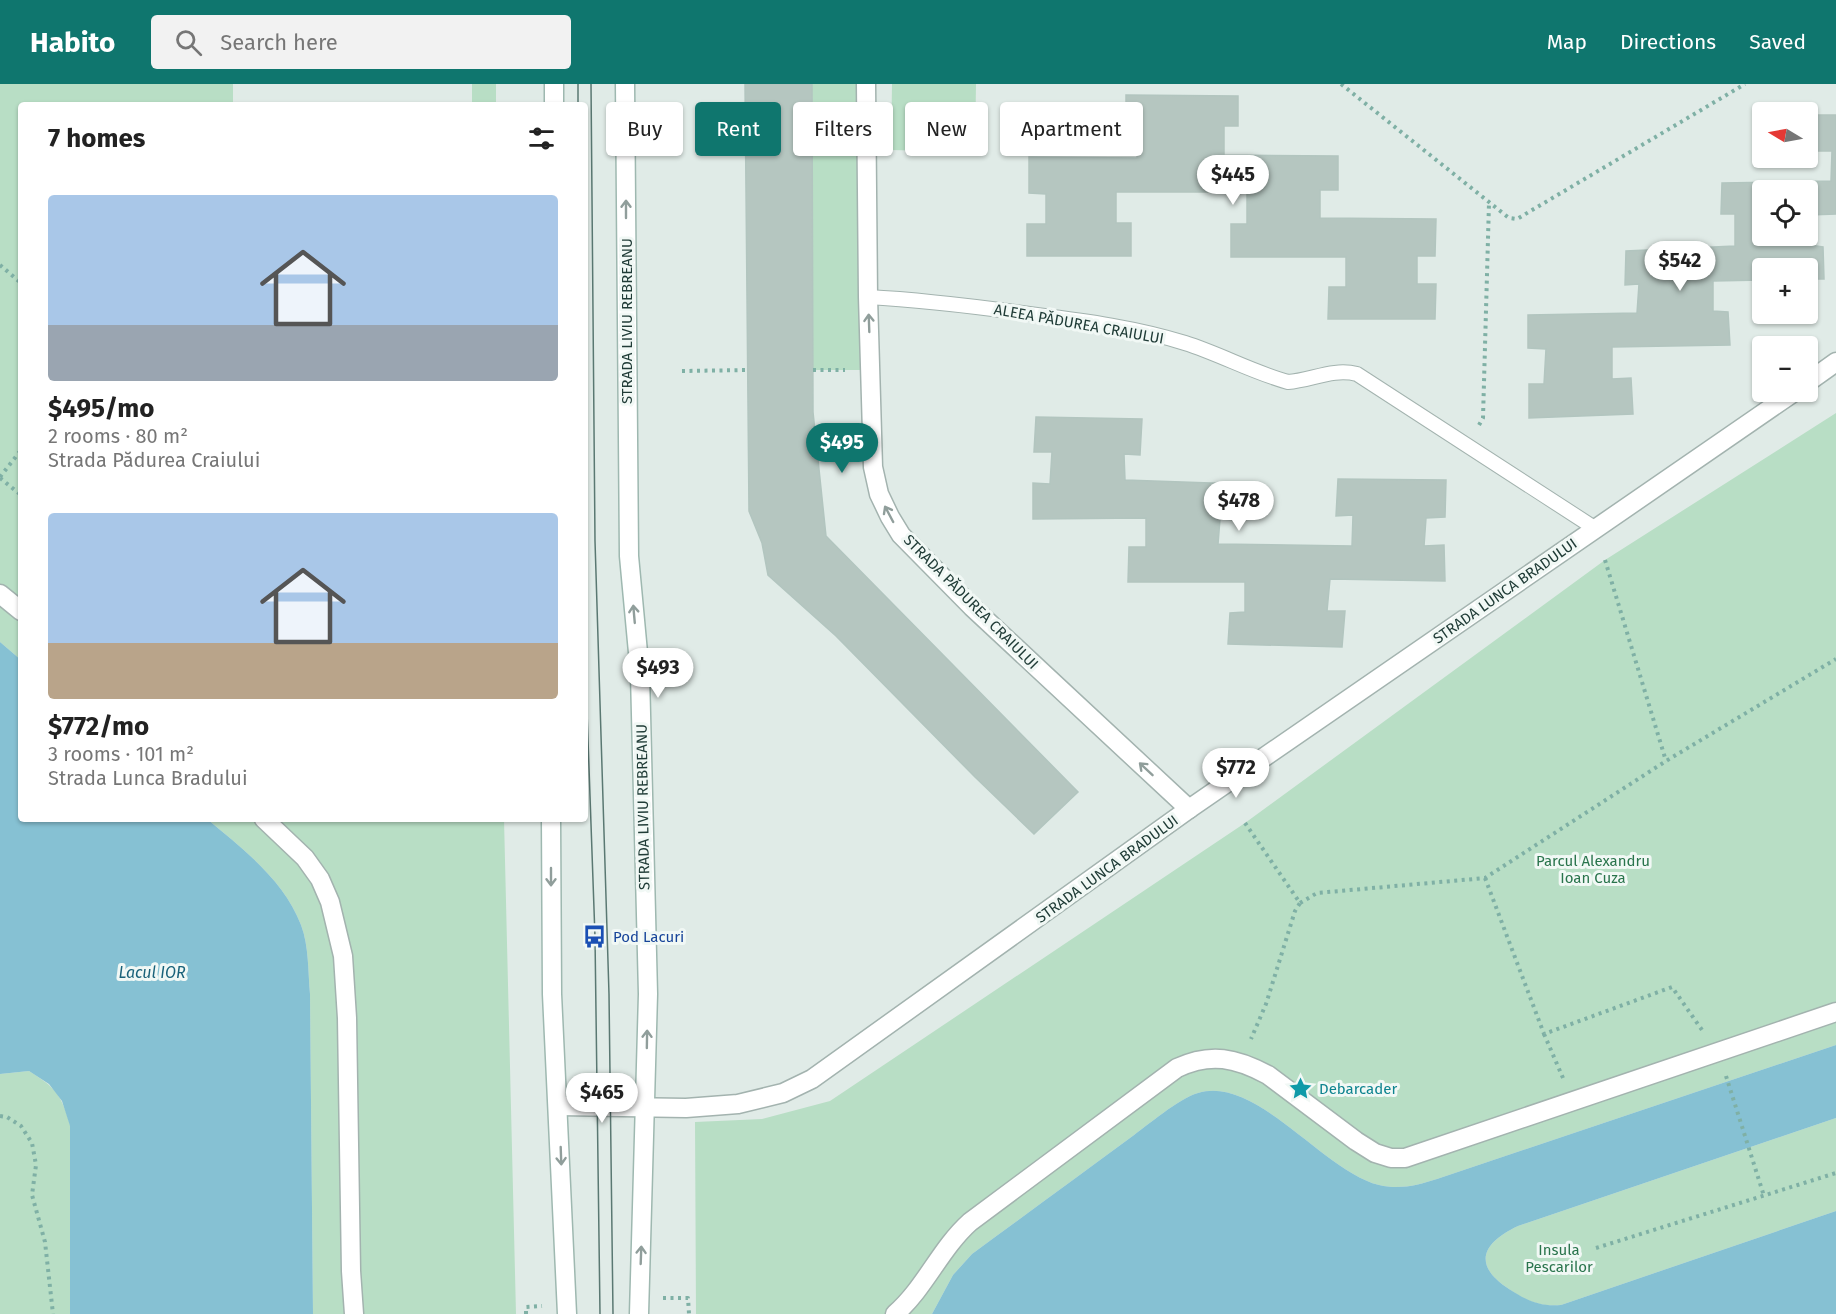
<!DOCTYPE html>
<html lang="en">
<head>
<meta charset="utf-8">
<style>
	:root { --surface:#fff; --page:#f2f2f2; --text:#222; --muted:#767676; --accent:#0f766e }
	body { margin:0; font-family:"Fira Sans",sans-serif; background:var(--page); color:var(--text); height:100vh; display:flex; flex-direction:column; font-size:22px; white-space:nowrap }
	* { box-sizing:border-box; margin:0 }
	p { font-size:20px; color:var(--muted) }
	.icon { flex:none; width:33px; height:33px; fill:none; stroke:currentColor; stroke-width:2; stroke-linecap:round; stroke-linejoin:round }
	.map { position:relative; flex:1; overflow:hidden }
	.details { position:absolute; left:18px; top:18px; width:570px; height:720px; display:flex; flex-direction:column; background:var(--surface); border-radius:6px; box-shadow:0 2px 4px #0004 }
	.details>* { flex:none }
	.hud { position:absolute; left:606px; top:18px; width:570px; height:54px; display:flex; gap:12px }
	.needle { width:39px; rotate:280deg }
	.controls { position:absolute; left:1752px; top:18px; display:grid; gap:12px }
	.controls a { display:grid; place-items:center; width:66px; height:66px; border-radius:6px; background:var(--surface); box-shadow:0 2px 4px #0004; font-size:30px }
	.price { position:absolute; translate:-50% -51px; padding:0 14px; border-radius:21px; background:#fff; color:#222; font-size:20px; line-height:39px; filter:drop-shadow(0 2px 3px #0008) }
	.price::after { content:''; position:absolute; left:50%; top:36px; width:18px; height:14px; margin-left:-9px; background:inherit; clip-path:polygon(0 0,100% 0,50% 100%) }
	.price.selected { background:var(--accent); color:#fff }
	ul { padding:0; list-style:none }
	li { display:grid; align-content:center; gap:12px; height:318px; padding:0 30px }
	li span { display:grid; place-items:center; height:186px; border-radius:6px; color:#555 }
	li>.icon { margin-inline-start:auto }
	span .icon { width:108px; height:108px; fill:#fffc; stroke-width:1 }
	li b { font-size:26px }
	h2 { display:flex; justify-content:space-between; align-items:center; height:72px; padding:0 30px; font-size:26px }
	.tag { padding:0 21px; border-radius:6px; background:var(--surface); box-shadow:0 2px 4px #0004; font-size:21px; line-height:54px }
	.tag.selected { background:var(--accent); color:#fff }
	header { display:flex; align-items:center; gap:36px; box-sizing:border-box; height:84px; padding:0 30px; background:var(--accent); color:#fff }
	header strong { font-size:28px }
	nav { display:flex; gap:33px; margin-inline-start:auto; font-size:21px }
	.search { width:420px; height:54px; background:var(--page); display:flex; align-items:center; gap:15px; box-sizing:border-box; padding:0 21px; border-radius:6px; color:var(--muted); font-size:22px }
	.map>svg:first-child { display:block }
</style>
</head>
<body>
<header>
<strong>Habito</strong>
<div class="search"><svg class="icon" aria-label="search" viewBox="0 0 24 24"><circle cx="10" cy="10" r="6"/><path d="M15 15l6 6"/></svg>Search here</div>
<nav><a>Map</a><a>Directions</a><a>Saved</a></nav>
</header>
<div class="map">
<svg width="1836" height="1230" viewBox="0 0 1836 1230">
	<rect width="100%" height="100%" fill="#e0ebe7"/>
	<!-- green -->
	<g fill="#b8dec5">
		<path d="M0 0H233V21H21V576L0 558Z"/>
		<rect x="472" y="0" width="24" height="21"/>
		<path d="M812 0H858L862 286H813Z"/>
		<path d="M892 0H976L975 68 891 66Z"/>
		<path d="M1836 329V961L1437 1095C1418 1101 1400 1106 1379 1101 1323 1087 1256 991 1198 1009 1178 1015 1148 1041 1130 1054 1077 1093 1025 1131 972 1170L953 1191 932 1230H696L695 1038 762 1035 830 1017 1245 739 1605 476Z"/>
		<path d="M207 735H504L516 1230H313L310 910C308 888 309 862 301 841 284 796 243 765 207 735Z"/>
		<path d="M29 987C56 1004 61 1010 70 1041V1230H0V990Z"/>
		<path d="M1836 1034V1127L1561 1221C1540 1223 1526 1217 1509 1205 1472 1181 1482 1159 1518 1142Z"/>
	</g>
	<!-- water -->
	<g fill="#86c1d3">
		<path d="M0 558 21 576V735H207C243 765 284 796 301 841 309 862 308 888 310 910L313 1230H70V1042L62 1017 49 1000 29 987 0 990Z"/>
		<path d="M1836 961V1034L1518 1142C1482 1159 1472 1181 1509 1205 1526 1216 1540 1223 1561 1221L1836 1127V1230H932L953 1191 972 1170C1025 1131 1077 1093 1130 1054 1148 1041 1178 1015 1198 1009 1256 991 1323 1087 1379 1101 1400 1106 1418 1101 1437 1095Z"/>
	</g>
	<!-- building -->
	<g fill="#b5c6c0" stroke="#b2c5bf" stroke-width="1.5" fill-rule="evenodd">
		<path d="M745 0H812L813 328 826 452 1078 708 1034 750 975 693 836 552 768 491 762 459 749 427Z"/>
		<path d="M1126 11 1238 12V42H1224V71L1338 72V106H1320V134L1436 135 1435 172H1417V200H1436L1435 235H1328L1329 203H1346V173H1231V140H1247V108H1116V139H1131V172H1027V140H1046V110L1029 109V73L1137 74 1138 45H1126Z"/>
		<path d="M1816 31H1836V130L1809 131V161L1823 163 1824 195H1808V184H1762V196L1713 197V227L1728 228 1730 261 1612 263V295L1631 294 1633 330 1529 334V300H1544L1546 265 1528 264V231L1637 229 1639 200 1625 201 1626 167 1735 162V130H1721L1722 99 1831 97 1832 67H1815ZM1762 106H1808V152H1762Z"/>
		<path d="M1036 333 1142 335 1140 371 1124 370 1125 396 1239 400 1238 436 1220 435 1218 460 1352 462 1353 431 1336 432 1338 395 1446 396 1445 433 1426 434 1424 462 1444 461 1445 497 1330 495 1327 527H1345L1342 563 1228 560 1230 529 1245 528V498H1128L1129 463H1146V434L1033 435V399L1050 400 1052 368H1034Z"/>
	</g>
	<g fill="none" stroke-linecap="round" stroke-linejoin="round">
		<defs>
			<path id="lane" d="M868 213C925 216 980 223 1037 231 1086 237 1137 244 1185 259 1220 270 1252 288 1288 298 1312 296 1333 284 1357 290L1596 445"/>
			<g id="street">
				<path d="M866 0 868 213 873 383 879 410 890 433 901 451 972 523 1189 725"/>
				<path d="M1808 298 1836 278"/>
				<path d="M0 510 21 527"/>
				<path d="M264 735 305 774 320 795 330 818 343 872 347 934 351 1187 354 1230"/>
				<path d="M559 1022 686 1024 738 1020 783 1009 812 995 1189 725 1794 308"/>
				<path d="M895 1230C925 1204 940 1165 970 1138L1177 984C1211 968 1236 974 1268 991L1356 1057 1375 1069 1391 1074H1405L1836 928"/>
			</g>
			<g id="secondary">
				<path d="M554 0V21"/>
				<path d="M625 0 629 472 640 590 648 910 639 1230"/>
				<path d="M551 735 552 910 567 1230"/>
			</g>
		</defs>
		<!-- lane casing -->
		<use href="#lane" stroke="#a3b3af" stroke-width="16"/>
		<!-- street casing -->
		<use href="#street" stroke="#a3b3af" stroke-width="21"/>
		<!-- secondary casing -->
		<use href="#secondary" stroke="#9eb8b0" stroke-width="21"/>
		<!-- path -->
		<g stroke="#7fb0a5" stroke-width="4" stroke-dasharray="3 4.5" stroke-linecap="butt">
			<path d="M1341 0 1509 134 1517 135 1745 0"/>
			<path d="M0 181 21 199"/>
			<path d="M813 286H845"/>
			<path d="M682 287 748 286"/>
			<path d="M1479 341 1483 334 1489 119"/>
			<path d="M0 393 21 366"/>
			<path d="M0 394 21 411"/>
			<path d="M1605 476 1666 677"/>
			<path d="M1245 739 1300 819 1295 827 1266 920 1251 955"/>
			<path d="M1485 794 1544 950 1672 903 1702 946"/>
			<path d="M1300 819 1317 809 1485 794 1666 677 1836 575"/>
			<path d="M1544 950 1563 994"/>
			<path d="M1726 992 1764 1112"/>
			<path d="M0 1032 7 1033 21 1042 32 1059 36 1081 32 1111 45 1158 53 1230"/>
			<path d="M1596 1164 1836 1089"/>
			<path d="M663 1214H688L689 1230"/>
			<path d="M526 1230V1223L542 1222"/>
		</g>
		<!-- lane -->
		<use href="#lane" stroke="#fff" stroke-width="14"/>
		<!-- street -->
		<use href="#street" stroke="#fff" stroke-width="18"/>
		<!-- secondary -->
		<use href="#secondary" stroke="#fff" stroke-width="18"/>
		<!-- tram -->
		<g stroke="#5a7872" stroke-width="1.5">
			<path d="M578 0V21"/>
			<path d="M591 0 595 457 609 910 613 1230"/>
			<path d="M585 571 595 853 600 1230"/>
		</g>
	</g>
	<!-- one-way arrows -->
	<defs><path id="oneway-shaft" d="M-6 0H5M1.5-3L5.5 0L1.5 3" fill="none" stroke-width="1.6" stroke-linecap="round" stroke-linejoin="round" transform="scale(1.5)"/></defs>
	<g stroke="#909e9b">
		<use href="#oneway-shaft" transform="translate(626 125) rotate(-90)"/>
		<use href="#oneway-shaft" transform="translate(869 239) rotate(-92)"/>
		<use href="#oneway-shaft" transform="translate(889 430) rotate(-118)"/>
		<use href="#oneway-shaft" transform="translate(634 530) rotate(-95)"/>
		<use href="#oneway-shaft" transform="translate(1146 685) rotate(-137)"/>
		<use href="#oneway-shaft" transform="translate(551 793) rotate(90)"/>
		<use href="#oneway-shaft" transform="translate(647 955) rotate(-89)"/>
		<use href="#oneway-shaft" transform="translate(561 1072) rotate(88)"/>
		<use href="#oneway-shaft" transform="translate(641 1171) rotate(-88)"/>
	</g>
	<!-- icons -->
	<defs>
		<symbol id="bus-bare" viewBox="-9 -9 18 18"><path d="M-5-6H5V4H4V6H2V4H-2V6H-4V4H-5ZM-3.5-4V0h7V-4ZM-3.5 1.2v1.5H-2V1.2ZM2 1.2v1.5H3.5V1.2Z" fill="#1a4fb4" stroke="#f1f8f5" stroke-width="2.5" paint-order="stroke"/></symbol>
		<symbol id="sight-bare" viewBox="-9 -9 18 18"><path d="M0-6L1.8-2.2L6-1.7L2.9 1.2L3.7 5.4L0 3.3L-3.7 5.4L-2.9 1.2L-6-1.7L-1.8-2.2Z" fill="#0f9aa8" stroke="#f1f8f5" stroke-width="2.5" paint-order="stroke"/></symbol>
	</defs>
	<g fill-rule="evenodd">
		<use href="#bus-bare" x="578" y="836" width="33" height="33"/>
		<use href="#sight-bare" x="1284" y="988" width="33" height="33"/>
	</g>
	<g text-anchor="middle" stroke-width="6" stroke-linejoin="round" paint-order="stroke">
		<!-- street labels -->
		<g font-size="15" fill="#203c37" stroke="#f1f8f5">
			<text transform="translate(627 237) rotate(-90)" y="5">STRADA LIVIU REBREANU</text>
			<text transform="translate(1079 240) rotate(10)" y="5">ALEEA PĂDUREA CRAIULUI</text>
			<text transform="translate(1505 507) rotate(-35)" y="5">STRADA LUNCA BRADULUI</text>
			<text transform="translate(971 518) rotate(45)" y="5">STRADA PĂDUREA CRAIULUI</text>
			<text transform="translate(643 723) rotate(-91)" y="5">STRADA LIVIU REBREANU</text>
			<text transform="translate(1107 785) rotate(-36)" y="5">STRADA LUNCA BRADULUI</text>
		</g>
		<!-- park labels -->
		<g font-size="15" fill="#29744c" stroke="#f1f8f5">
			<text x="1593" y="782">Parcul Alexandru<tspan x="1593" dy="17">Ioan Cuza</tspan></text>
			<text x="1559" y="1171">Insula<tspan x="1559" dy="17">Pescarilor</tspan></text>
		</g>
		<!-- transit labels -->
		<g font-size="15" fill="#164399" stroke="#f1f8f5" text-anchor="start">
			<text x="613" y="858">Pod Lacuri</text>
		</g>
		<!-- culture labels -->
		<g font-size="15" fill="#0d838f" stroke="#f1f8f5" text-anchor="start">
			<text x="1319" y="1010">Debarcader</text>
		</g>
		<!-- water labels -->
		<g font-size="16" font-style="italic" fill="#19627a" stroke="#f1f8f5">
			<text x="152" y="894">Lacul IOR</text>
		</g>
	</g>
</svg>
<div class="controls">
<a><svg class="needle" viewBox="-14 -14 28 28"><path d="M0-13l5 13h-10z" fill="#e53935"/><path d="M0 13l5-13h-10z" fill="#767676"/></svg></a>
<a><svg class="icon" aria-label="locate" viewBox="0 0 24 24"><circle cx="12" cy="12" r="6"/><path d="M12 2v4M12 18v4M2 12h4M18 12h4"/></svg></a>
<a>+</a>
<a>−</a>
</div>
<b class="price" style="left:1233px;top:122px">$445</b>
<b class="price" style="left:1680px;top:208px">$542</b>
<b class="price selected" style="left:842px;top:390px">$495</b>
<b class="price" style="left:1239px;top:448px">$478</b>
<b class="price" style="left:658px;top:615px">$493</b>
<b class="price" style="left:1236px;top:715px">$772</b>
<b class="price" style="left:602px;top:1040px">$465</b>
<div class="hud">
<a class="tag">Buy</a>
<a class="tag selected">Rent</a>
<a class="tag">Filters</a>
<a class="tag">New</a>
<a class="tag">Apartment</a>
</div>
<section class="details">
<h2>7 homes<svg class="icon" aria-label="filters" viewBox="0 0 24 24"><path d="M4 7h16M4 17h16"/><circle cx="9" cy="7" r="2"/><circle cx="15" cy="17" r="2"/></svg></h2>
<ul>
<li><span style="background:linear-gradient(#a9c7e8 70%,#9aa5b1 0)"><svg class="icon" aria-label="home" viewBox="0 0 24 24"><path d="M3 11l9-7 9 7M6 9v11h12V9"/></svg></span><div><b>$495/mo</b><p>2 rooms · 80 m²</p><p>Strada Pădurea Craiului</p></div></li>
<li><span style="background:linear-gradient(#a9c7e8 70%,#b9a48a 0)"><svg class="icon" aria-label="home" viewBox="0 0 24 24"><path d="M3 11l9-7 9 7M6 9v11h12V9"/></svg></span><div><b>$772/mo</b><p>3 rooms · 101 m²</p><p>Strada Lunca Bradului</p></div></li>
</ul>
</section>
</div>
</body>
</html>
